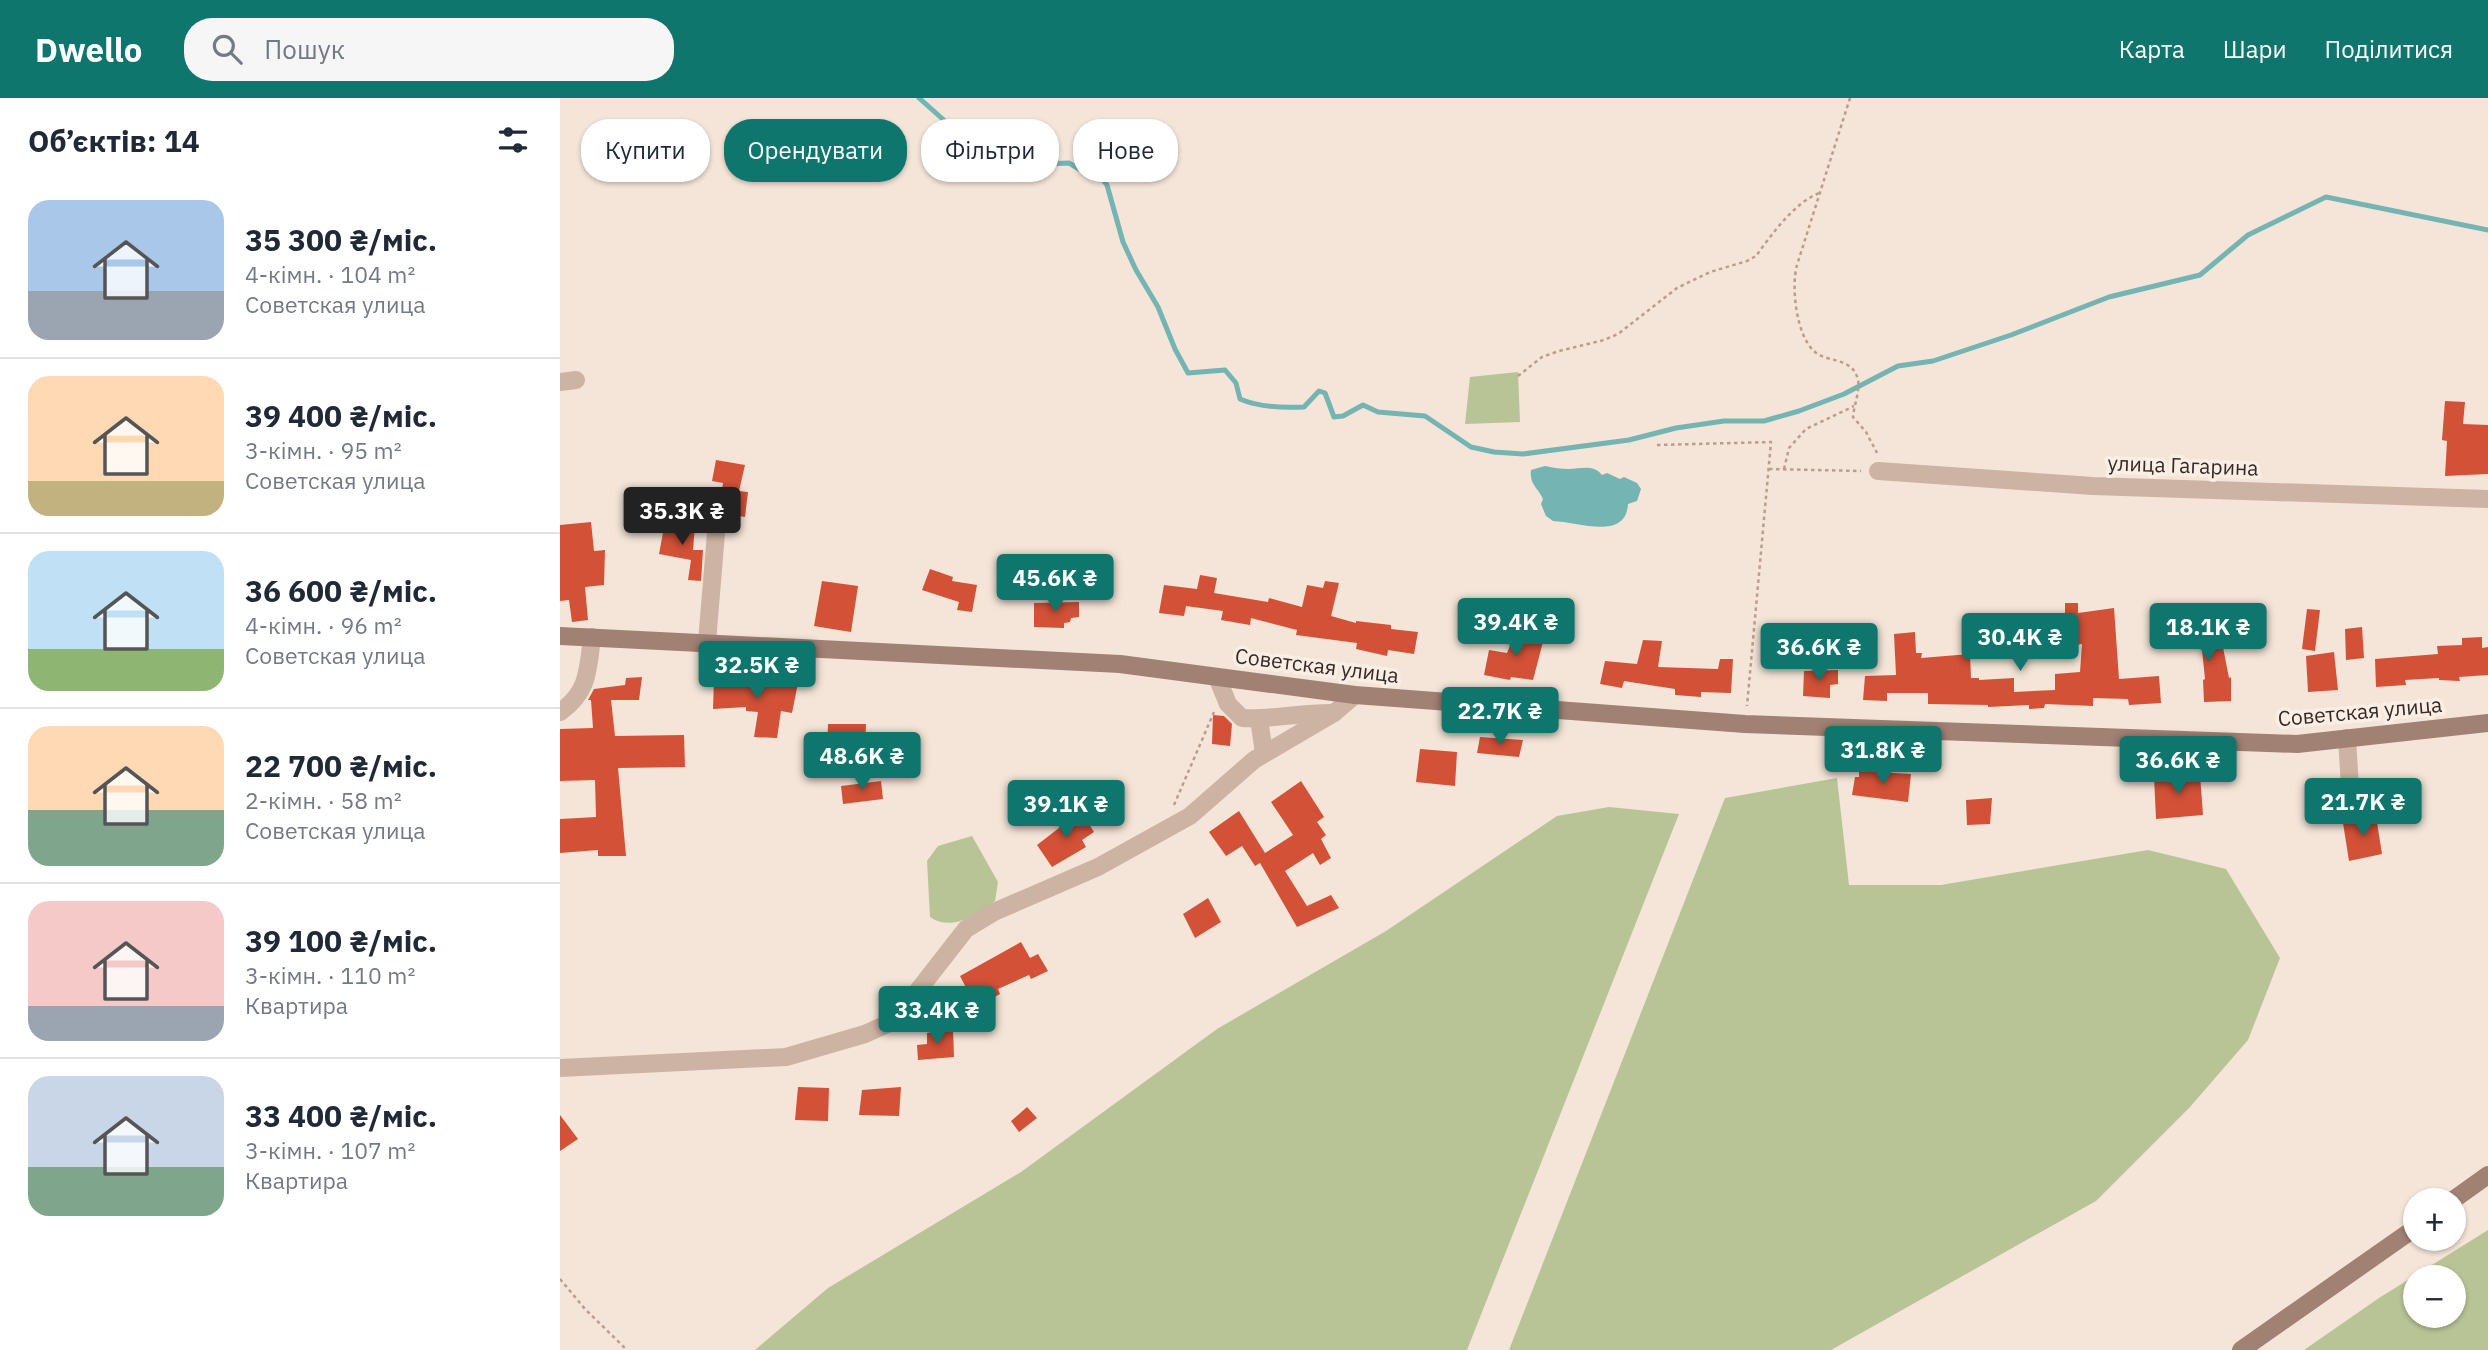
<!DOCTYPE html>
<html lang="uk">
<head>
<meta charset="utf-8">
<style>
	:root { --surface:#fff; --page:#f6f6f7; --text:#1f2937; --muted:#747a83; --line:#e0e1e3; --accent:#0f766e }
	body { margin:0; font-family:"IBM Plex Sans",sans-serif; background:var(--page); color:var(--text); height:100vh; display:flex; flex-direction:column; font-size:26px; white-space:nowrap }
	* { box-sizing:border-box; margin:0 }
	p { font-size:23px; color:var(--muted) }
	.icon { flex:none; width:38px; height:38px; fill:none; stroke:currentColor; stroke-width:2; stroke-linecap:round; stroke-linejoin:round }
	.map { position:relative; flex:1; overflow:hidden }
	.details { display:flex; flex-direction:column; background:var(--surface); width:560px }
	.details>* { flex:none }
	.banner { position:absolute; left:21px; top:21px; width:665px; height:63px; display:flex; gap:14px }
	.tools { position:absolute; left:1843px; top:1090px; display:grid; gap:14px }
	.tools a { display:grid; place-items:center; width:63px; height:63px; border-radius:50%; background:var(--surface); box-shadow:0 2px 5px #0004; font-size:35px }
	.price { position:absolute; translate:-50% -60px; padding:0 16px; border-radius:7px; background:var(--accent); color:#fff; font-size:23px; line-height:46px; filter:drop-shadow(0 2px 4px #0008) }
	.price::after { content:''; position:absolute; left:50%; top:42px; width:21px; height:16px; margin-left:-10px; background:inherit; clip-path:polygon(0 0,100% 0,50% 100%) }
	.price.on { background:#222; color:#fff }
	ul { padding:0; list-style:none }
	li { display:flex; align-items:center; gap:21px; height:175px; padding:0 28px }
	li+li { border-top:2px solid var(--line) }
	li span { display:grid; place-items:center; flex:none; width:196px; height:140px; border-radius:21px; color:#555 }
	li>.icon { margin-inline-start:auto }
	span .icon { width:84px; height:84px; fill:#fffc; stroke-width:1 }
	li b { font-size:30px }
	h2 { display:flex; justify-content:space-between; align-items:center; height:84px; padding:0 28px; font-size:30px }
	.chip { padding:0 24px; border-radius:28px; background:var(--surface); box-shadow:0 2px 5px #0004; font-size:24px; line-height:63px }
	.chip.on { background:var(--accent); color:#fff }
	header { display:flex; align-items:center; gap:42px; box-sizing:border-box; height:98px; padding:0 35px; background:var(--accent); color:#fff }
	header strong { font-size:33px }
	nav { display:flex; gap:38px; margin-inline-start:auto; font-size:24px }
	.search { width:490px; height:63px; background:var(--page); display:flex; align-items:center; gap:18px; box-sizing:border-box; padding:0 24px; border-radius:28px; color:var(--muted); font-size:26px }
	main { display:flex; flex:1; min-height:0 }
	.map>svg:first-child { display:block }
</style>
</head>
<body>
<header>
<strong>Dwello</strong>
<div class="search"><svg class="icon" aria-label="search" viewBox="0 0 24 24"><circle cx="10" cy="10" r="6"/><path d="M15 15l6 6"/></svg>Пошук</div>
<nav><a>Карта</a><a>Шари</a><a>Поділитися</a></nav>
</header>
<main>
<section class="details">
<h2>Об’єктів: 14<svg class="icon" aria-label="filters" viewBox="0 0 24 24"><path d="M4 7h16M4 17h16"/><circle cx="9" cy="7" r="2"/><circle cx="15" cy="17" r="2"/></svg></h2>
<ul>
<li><span style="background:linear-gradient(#a9c7e8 65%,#9aa5b1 0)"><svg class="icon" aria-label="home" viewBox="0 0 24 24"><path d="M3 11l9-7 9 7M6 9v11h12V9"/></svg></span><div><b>35 300 ₴/міс.</b><p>4-кімн. · 104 m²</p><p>Советская улица</p></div></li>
<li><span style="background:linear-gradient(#ffd9b3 75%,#c2b280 0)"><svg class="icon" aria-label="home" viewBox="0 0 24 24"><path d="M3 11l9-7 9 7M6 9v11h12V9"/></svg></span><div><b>39 400 ₴/міс.</b><p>3-кімн. · 95 m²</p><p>Советская улица</p></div></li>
<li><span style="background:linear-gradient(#bfe0f5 70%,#8fb573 0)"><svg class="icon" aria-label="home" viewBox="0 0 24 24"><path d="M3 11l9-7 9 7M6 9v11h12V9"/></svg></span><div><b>36 600 ₴/міс.</b><p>4-кімн. · 96 m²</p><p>Советская улица</p></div></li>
<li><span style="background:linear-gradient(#ffd9b3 60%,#7fa58c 0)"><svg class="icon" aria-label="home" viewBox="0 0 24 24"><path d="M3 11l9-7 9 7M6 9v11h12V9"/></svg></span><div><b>22 700 ₴/міс.</b><p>2-кімн. · 58 m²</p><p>Советская улица</p></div></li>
<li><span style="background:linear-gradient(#f6c9c9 75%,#9aa5b1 0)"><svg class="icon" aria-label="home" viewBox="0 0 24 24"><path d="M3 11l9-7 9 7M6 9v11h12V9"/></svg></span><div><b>39 100 ₴/міс.</b><p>3-кімн. · 110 m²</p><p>Квартира</p></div></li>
<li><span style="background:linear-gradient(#c9d6e8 65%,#7fa58c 0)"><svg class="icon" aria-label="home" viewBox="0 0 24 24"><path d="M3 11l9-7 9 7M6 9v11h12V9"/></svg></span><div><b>33 400 ₴/міс.</b><p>3-кімн. · 107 m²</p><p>Квартира</p></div></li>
</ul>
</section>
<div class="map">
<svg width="1928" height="1252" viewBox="0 0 1928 1252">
	<rect width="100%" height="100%" fill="#f4e5d8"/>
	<!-- green -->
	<g fill="#b8c496" fill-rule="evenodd">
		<path d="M958 274 960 324 905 326 910 279Z"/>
		<path d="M1277 680 1289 787H1381L1588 752 1666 771 1720 860 1688 942 1630 1009 1536 1103 1271 1252H949L1165 700Z"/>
		<path d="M1049 709 1119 716 907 1252H195L268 1190 461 1074 657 931 826 833 997 718Z"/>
		<path d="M412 738 438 784 435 803C418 817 391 834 370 819L367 763 378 748Z"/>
		<path d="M1928 1132V1252H1744L1819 1200ZM1855 1180H1894V1218H1855Z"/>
	</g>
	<!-- water -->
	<path fill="#74b4b2" d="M985 368C993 370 1002 371 1009 371 1021 371 1033 366 1042 377L1047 375 1060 381 1064 379 1077 385 1081 391 1077 403 1068 406C1066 443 1018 424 993 423L986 418 981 406 983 401C978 390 969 386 971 372Z"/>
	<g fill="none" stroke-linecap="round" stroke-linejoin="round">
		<!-- stream -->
		<path stroke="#74b4b2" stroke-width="5" d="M359 0 386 24 420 44 457 53 483 66 509 65 519 71 532 68 547 87 563 144 576 172 598 209 615 251 628 275 665 272 676 285 680 301C698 309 724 310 744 309L759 293 765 295 774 319 783 318 803 307 818 314 865 318 911 349 934 354 963 356 1069 342 1116 330 1164 323H1204L1239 313 1284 296 1338 268 1373 263 1451 237 1549 199 1640 177 1688 137 1766 99 1928 132"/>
	</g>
	<!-- building -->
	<g fill="#d35137">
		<path d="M1885 303 1905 304 1903 326 1928 327V376L1885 378 1887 343 1882 342Z"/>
		<path d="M156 362 185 367 179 393 188 394 185 419 166 416 159 412 163 385 152 383Z"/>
		<path d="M31 424 34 453 45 452 44 487 25 489 28 522 12 524 9 502 0 503V427Z"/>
		<path d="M105 424 135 427 133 452H143L141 483 128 482 131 462 99 456Z"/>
		<path d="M370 471 393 479 392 483 417 487 412 514 397 512 399 504 362 492Z"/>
		<path d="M640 477 657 480 654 495 708 504 709 500 742 509 747 487 763 490 765 483 779 485 771 518 796 525V523L831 527V531L858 534 854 556 828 552 827 558 796 551 797 545 736 537 737 532 691 520 690 527 661 522 663 513 626 508 624 518 599 515 604 487 637 491Z"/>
		<path d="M262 483 298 488 291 534 254 528Z"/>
		<path d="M519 504V519L511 520 510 524 504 525V530L474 529V505Z"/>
		<path d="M1505 505H1518V515L1554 510 1559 581 1599 578 1601 605 1569 607 1568 601 1533 600V608L1485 606 1484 610 1469 611V607L1428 609V607L1368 606V595H1327V603L1303 602 1305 578 1336 577 1334 536 1355 534 1356 555H1362L1361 560 1410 556 1411 580H1419V582L1454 580V594L1495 592V576L1520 574 1522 546 1505 549Z"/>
		<path d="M1747 511 1760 512 1755 553 1742 551Z"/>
		<path d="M958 529 984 540 973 582 951 579 950 582 924 577 929 552 947 555Z"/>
		<path d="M1802 529 1804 560 1786 562 1785 531Z"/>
		<path d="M1644 530 1645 541 1661 539 1669 580 1671 579V603L1644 604 1643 582 1645 581 1641 542 1605 546V533Z"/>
		<path d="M1922 539V550L1928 549V577L1899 579 1900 583 1879 582V580L1845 582 1846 587 1816 589 1815 561 1878 556 1877 548 1902 547V540Z"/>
		<path d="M1083 542 1102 543 1098 569 1158 571 1160 561H1173L1171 595 1141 594V599L1115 597V591L1064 583 1062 590 1040 586 1045 563 1077 566Z"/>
		<path d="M1774 554 1778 592 1748 594 1746 558Z"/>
		<path d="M1278 572V586L1270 587V600L1243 598 1244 573Z"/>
		<path d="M82 579 79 602H51L55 638 124 637 125 669 58 670 66 758H38V752L0 755V721L36 719 35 682 0 683V631L33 630 31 602H28L34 591 65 587 66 580Z"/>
		<path d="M179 579V582L238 585 232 615 221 613 217 640 194 639 198 614 186 613V609L153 611 154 580Z"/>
		<path d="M653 617 664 618 672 626 670 648 652 646Z"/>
		<path d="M268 626H306L305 646 294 645 292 662H268L267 674H253L254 654 267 653Z"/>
		<path d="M920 639 963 642 959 659 917 655Z"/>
		<path d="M860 651 897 654 895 688 856 684Z"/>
		<path d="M1299 673 1351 676 1348 704 1292 697 1295 679H1299Z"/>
		<path d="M1634 674V677L1640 676 1643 717 1596 721 1594 679Z"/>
		<path d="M321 683 323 701 283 706 281 688Z"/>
		<path d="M741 683 764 719 757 724 766 737 761 741 771 760 760 767 753 755 725 773 747 808 771 797 779 810 737 829 700 765 695 768 682 748 666 758 649 734 679 713 705 755 733 737 711 704Z"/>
		<path d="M1432 700 1430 726 1407 727 1406 702Z"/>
		<path d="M521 713 534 734 522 742 526 749 492 769 477 747Z"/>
		<path d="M1816 718 1822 756 1789 763 1783 725Z"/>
		<path d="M648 800 661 824 635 840 623 816Z"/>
		<path d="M461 844 470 860 478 856 488 873 471 881 469 877 438 891 440 896 416 909 400 878Z"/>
		<path d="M393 931 394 959 358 962 357 947 367 946V935Z"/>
		<path d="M238 989 269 990 268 1023 235 1022Z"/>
		<path d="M341 989 339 1018 299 1017 302 992Z"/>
		<path d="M467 1009 477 1020 459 1034 451 1023Z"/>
		<path d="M0 1017 18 1041 0 1053Z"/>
	</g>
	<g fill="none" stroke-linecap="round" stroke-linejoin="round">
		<!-- path -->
		<g stroke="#b99d8d" stroke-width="2.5" stroke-dasharray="3.5 3.5" stroke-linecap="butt">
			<path d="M1290 0 1237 167C1231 189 1236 238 1255 254 1268 265 1293 259 1298 282 1300 293 1294 307 1293 319L1306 334 1317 355"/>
			<path d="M958 278 982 259 999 253 1044 242 1058 236 1117 190 1150 174 1187 163 1196 158C1212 136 1233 106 1259 95"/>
			<path d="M1097 347 1211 344 1187 608"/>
			<path d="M1209 371 1301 373"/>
			<path d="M1224 371 1229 350 1246 331 1294 308"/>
			<path d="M614 707 654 614"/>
			<path d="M0 1181 25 1211 67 1252"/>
		</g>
		<!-- minor -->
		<g stroke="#cdb3a3" stroke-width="18">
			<path d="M0 284 16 282"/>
			<path d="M1318 373 1533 388 1928 401"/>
			<path d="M147 544 157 423"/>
			<path d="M657 579 668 606 682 620C712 622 743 614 774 615"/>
			<path d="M0 614C29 594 28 571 32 539"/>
			<path d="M699 621 704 655"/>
			<path d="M1787 640 1790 689"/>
			<path d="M0 970 226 959 305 936 327 926 342 913 406 831 434 814 538 769 630 718 694 662 774 615 795 597"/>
		</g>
		<!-- secondary -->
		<g stroke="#a18174" stroke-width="18">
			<path d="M0 538 560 566 795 597 1185 626 1737 646 1928 625"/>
			<path d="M1893 1102 1928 1077"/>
			<path d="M1681 1252 1855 1130"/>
		</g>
	</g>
	<g text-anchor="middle" stroke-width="7" stroke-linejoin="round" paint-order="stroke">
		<!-- street labels -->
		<g font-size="21" fill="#372a26" stroke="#fbefe5">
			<text transform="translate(1623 368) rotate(2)" y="7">улица Гагарина</text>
			<text transform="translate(757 568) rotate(7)" y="7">Советская улица</text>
			<text transform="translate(1800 614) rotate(-5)" y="7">Советская улица</text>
		</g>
	</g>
</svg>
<div class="tools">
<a>+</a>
<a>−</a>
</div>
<b class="price on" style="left:122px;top:449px">35.3K ₴</b>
<b class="price" style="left:495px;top:516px">45.6K ₴</b>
<b class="price" style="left:956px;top:560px">39.4K ₴</b>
<b class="price" style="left:1648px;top:565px">18.1K ₴</b>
<b class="price" style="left:1460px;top:575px">30.4K ₴</b>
<b class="price" style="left:1259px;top:585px">36.6K ₴</b>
<b class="price" style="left:197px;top:603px">32.5K ₴</b>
<b class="price" style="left:940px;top:649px">22.7K ₴</b>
<b class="price" style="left:1323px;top:688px">31.8K ₴</b>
<b class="price" style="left:302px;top:694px">48.6K ₴</b>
<b class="price" style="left:1618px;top:698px">36.6K ₴</b>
<b class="price" style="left:1803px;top:740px">21.7K ₴</b>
<b class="price" style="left:506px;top:742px">39.1K ₴</b>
<b class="price" style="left:377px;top:948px">33.4K ₴</b>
<div class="banner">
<a class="chip">Купити</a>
<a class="chip on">Орендувати</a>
<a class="chip">Фільтри</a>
<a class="chip">Нове</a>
</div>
</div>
</main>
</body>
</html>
